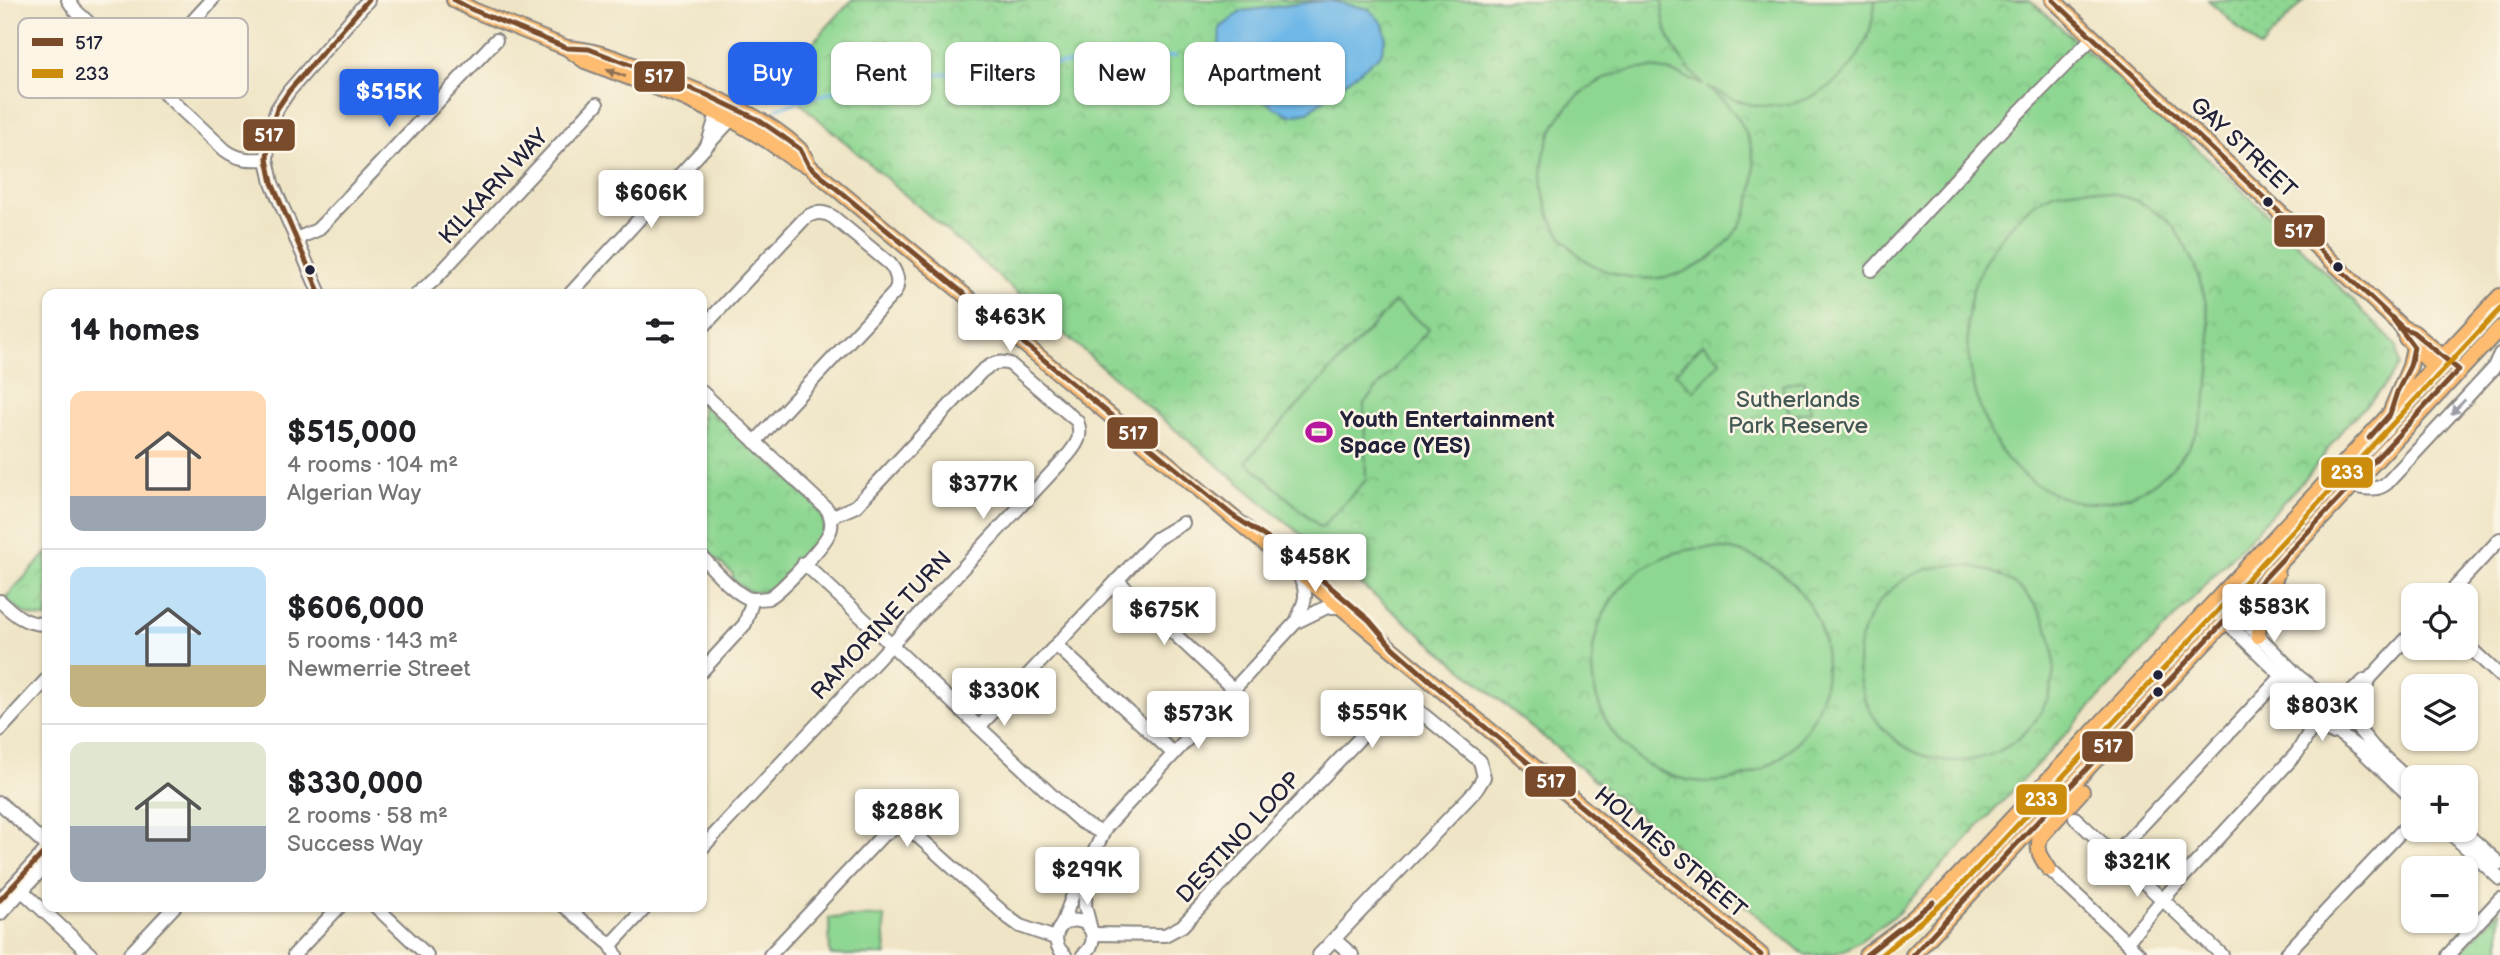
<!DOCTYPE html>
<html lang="en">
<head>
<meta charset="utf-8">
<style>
	:root { --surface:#fff; --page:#f6f6f6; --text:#202124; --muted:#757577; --line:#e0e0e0; --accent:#2563eb }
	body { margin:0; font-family:"Balsamiq Sans",sans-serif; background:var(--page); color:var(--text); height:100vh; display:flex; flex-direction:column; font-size:26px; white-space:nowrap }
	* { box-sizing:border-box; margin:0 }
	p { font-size:23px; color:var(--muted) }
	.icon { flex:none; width:38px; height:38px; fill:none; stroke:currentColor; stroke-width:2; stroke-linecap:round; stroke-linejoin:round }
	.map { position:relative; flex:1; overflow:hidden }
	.sheet { position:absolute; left:42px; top:289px; width:665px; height:623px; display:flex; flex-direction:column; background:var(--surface); border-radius:14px; box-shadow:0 2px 5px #0004 }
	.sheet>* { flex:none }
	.top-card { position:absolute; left:728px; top:42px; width:665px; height:63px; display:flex; gap:14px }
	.buttons { position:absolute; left:2401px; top:583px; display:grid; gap:14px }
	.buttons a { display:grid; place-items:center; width:77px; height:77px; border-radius:14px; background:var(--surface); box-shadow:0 2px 5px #0004; font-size:35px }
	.price { position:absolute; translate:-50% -60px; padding:0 16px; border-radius:7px; background:#fff; color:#222; font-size:23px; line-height:46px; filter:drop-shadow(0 2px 4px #0008) }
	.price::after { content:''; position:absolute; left:50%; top:42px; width:21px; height:16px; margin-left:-10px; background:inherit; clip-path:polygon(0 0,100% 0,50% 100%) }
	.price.active { background:var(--accent); color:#fff }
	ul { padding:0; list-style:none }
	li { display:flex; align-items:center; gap:21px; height:175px; padding:0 28px }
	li+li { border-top:2px solid var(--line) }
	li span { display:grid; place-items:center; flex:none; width:196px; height:140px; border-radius:14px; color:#555 }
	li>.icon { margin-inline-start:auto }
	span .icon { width:84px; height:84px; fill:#fffc; stroke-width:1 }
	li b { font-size:30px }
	h2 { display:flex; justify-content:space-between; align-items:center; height:84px; padding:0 28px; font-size:30px }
	.chip { padding:0 24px; border-radius:14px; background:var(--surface); box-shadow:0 2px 5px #0004; font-size:24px; line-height:63px }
	.chip.active { background:var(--accent); color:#fff }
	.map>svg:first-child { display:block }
</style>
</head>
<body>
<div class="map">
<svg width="2500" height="955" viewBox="0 0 2500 955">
	<defs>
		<pattern id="grass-dots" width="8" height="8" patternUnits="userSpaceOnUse" patternTransform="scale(1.75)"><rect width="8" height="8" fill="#8ed792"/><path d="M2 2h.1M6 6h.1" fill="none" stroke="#7ab87f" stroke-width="1.8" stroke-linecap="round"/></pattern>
		<pattern id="park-crowns" width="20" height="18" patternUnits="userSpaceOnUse" patternTransform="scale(1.75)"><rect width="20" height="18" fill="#8ed792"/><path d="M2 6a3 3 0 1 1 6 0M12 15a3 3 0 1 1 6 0" fill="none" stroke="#7ab87f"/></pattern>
	</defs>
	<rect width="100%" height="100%" fill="#fcf5e5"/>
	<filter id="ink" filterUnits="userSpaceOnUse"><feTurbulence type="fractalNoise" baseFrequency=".0143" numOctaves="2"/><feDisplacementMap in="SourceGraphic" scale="14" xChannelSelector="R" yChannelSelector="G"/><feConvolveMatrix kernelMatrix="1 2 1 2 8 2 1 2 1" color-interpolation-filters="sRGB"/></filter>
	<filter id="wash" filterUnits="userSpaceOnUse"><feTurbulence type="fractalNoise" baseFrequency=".00686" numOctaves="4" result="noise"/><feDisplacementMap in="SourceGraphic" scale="28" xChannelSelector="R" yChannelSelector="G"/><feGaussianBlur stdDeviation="1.57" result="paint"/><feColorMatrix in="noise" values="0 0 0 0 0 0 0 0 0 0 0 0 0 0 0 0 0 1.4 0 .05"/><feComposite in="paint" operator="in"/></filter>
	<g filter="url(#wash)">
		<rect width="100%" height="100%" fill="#efe5c6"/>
		<!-- grass -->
		<path fill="url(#grass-dots)" stroke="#587c66" stroke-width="2" d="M2208 0H2305L2260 48Z"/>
		<!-- park -->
		<g fill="url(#park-crowns)" stroke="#587c66" stroke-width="2">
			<path d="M852 0H2030L2224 173 2287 233 2397 346 2399 366 2382 389 2343 429 2312 471 1897 914C1879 927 1850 952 1828 955 1820 955 1812 955 1805 955L1148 407 776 82Z"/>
			<path d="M702 403 718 419 722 417 817 506C824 516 826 525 820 537L773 588C756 597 745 591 732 579L733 574 710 554H706L702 550Z"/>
			<path d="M47 553V618C28 618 18 611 5 598Z"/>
			<path d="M2500 910V955H2458Z"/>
		</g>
		<!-- garden -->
		<g fill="#8ed792" stroke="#587c66" stroke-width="2">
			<path d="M1662 0H1875C1873 60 1824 109 1763 106 1742 105 1725 95 1707 87 1717 96 1729 105 1737 117 1788 194 1718 292 1630 277 1615 275 1597 269 1585 260 1519 211 1532 110 1607 78 1622 71 1642 67 1659 69 1675 72 1689 78 1703 85 1678 56 1663 41 1662 0Z"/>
			<path d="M2087 188C2115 193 2142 199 2165 218 2177 229 2184 244 2191 258 2214 309 2217 370 2200 423 2189 455 2160 485 2128 496 2116 500 2104 503 2092 503 2057 502 2017 477 1999 448 1977 414 1964 357 1968 316 1971 282 1987 252 2010 227 2021 214 2034 201 2051 194 2061 190 2076 190 2087 188Z"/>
			<path d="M1395 302 1429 329 1364 403 1366 480 1321 528 1246 461Z"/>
			<path d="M1703 344 1721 361 1694 391 1675 373Z"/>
			<path d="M1803 380 1811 411 1790 416 1782 385Z"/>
			<circle cx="1709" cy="665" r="117"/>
			<circle cx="1956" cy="663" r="98"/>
			<path d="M884 916 886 955H830L829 918Z"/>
		</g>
		<!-- water -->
		<path fill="#6fb8e7" stroke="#486d91" stroke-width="2" d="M1327 0 1369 9 1383 24 1386 37 1381 54 1308 112 1290 115 1275 108 1232 76 1219 49 1220 28 1242 11Z"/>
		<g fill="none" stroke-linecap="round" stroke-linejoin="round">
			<!-- stream -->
			<path stroke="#6fb8e7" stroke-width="3.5" d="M777 108C799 102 822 94 844 89 953 68 1064 64 1175 56"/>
		</g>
	</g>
	<g filter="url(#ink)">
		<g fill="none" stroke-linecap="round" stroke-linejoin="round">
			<defs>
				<g id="minor">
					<path d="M68 0 75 10 225 150C238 160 250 160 267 159"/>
					<path d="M144 74 212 0"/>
					<path d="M708 143 720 104"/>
					<path d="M296 239 317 230 327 220 496 40"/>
					<path d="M1872 270 1990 142 2093 37"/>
					<path d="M320 294 272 183 267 159 269 134 277 109 289 91 368 0"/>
					<path d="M417 294 434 280 597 104"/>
					<path d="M570 294 736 114"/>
					<path d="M702 328 804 219C813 212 823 211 833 217L890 264C897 273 900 282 895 292L755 442"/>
					<path d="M702 392 827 509C832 518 833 527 828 535 822 547 779 594 768 598 763 599 756 599 751 599 736 596 713 568 702 557"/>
					<path d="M2352 486C2365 488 2376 492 2387 483L2493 369 2500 354"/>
					<path d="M804 563 1062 805 1081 822 1102 833"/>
					<path d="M1117 580 1233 689"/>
					<path d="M2448 595 2500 539"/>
					<path d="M2220 597 2299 677 2329 700"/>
					<path d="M0 601C15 615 26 625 47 624"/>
					<path d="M2211 607 2317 710"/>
					<path d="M1296 622 1327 607H1342"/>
					<path d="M2466 644 2500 676"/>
					<path d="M1056 645 1173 753"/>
					<path d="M702 671 745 624 753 599"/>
					<path d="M2340 702 2365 680"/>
					<path d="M2348 712 2371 677 2413 632"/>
					<path d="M2348 721 2355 725 2375 749 2413 784"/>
					<path d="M979 727 1156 539 1183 523"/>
					<path d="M0 730 47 679"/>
					<path d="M2337 732 2360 749 2413 799"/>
					<path d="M0 803 47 846"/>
					<path d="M2075 818 2222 955"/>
					<path d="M2447 830 2500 879"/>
					<path d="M2462 830 2500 864"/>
					<path d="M702 848 1068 455C1077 444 1083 436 1077 421L1010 364C997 360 990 365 981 372L856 506 831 517"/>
					<path d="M2114 855 2283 675"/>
					<path d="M2049 869 2140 955"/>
					<path d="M1086 872 1085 906 1091 930"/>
					<path d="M15 884 91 955"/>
					<path d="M0 900 47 849"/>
					<path d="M375 906 427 955"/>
					<path d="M564 906 611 945 616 955"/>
					<path d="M0 914 47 864"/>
					<path d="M1062 924 1077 884 1085 871 1106 827 1296 622C1305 602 1310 594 1298 574"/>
					<path d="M1093 934 1165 935 1182 926 1393 703H1409L1480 761 1484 777 1476 790 1319 955"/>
					<path d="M1334 939 1352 955"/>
					<path d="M2127 942 2162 900 2297 753C2302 745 2307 737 2311 728 2314 721 2314 712 2319 707 2329 693 2344 702 2349 715L2344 728 2332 733 2320 728 2315 717"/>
					<path d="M611 945 647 906"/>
					<path d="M129 955 175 906"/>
					<path d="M294 955 340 906"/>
					<path d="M770 955 880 838 895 827 912 831 1009 918 1020 926 1055 938"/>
					<path d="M1065 955C1045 939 1062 912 1085 923 1096 933 1095 946 1083 955"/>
					<path d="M2285 955 2413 819"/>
					<path d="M2448 955 2500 899"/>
				</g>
				<g id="major">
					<path d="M454 0 473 10 567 48 585 61 684 98 736 122 768 141 793 159 809 166 1761 955"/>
					<path d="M2053 0 2403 328 2413 332 2449 362"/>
					<path d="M568 48C600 50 630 64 660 76 707 95 761 113 798 148 803 152 806 160 809 166"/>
					<path d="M2403 328 2406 338 2439 372"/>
					<path d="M2392 408 2410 366 2414 347"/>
					<path d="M2258 636 2260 612 2277 574"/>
					<path d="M2049 869C2041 857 2035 850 2041 836L2082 791"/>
					<path d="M1866 955 1896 933 1946 889 2500 296"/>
					<path d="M1913 955 2500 328"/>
				</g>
			</defs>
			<!-- minor casing -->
			<use href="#minor" stroke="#888480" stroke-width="16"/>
			<!-- major casing -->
			<use href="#major" stroke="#888480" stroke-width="18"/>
			<!-- minor -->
			<use href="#minor" stroke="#fff" stroke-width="12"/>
			<!-- major -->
			<use href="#major" stroke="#fdbc70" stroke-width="14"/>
			<defs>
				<g id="bus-1">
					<path d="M454 0 473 10 567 48 589 49 707 95 757 119 782 136 800 149 809 166 1232 515 1293 555 1369 620 1393 648 1451 699 1761 955"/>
					<path d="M320 294 272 183 267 159 269 134 277 109 289 91 368 0"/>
					<path d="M2369 438 2390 414 2397 392 2410 366 2414 347 2392 318"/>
					<path d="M0 900 47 849"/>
					<path d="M1866 955 1933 902"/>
					<path d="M1913 955 2459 370 2413 332 2403 328 2053 0"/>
				</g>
				<path id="bus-2" d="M1881 955 1952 895 2500 309"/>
			</defs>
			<!-- bus-1 casing -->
			<use href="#bus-1" stroke="#fcf5e5" stroke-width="10"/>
			<!-- bus-2 casing -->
			<use href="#bus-2" stroke="#fcf5e5" stroke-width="10"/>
			<!-- bus-1 -->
			<use href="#bus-1" stroke="#7a4b2a" stroke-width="5"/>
			<!-- bus-2 -->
			<use href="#bus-2" stroke="#cc8c0c" stroke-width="5"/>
		</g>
		<!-- one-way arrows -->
		<defs><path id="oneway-solid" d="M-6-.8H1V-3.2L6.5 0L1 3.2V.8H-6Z" transform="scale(1.75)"/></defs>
		<use fill="#906f56" href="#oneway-solid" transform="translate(616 73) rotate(-160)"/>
		<use fill="#9c9ca7" href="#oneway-solid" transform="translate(2458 407) rotate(134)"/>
	</g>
	<!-- icons -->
	<defs>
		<symbol id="stadium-bare" viewBox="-9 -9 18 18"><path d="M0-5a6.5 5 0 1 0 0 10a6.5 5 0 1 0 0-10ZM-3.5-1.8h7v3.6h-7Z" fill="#b5179e" stroke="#fcf5e5" stroke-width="2.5" paint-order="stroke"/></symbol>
	</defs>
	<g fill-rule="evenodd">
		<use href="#stadium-bare" x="1300" y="413" width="38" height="38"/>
	</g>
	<!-- markers -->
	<g fill="#22223b" stroke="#fcf5e5" stroke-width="2.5">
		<circle cx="2268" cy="202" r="6"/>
		<circle cx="2338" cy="267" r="6"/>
		<circle cx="310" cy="270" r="6"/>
		<circle cx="2158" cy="675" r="6"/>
		<circle cx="2158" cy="692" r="6"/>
	</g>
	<g text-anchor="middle" stroke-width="5" stroke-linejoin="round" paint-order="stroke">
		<!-- street labels -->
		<g font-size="23" fill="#22223b" stroke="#fcf5e5">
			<text transform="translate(2244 147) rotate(43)" y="8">GAY STREET</text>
			<text transform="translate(493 186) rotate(-47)" y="8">KILKARN WAY</text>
			<text transform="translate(881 625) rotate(-47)" y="8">RAMORINE TURN</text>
			<text transform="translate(1238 837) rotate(-47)" y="8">DESTINO LOOP</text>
			<text transform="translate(1671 852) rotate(40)" y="8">HOLMES STREET</text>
		</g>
		<!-- park labels -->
		<g font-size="23" fill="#425855" stroke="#fcf5e5">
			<text x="1798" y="407">Sutherlands<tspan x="1798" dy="26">Park Reserve</tspan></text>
		</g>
		<!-- poi labels -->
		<g font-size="23" font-weight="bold" fill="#22223b" stroke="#fcf5e5" text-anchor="start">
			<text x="1340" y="427">Youth Entertainment<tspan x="1340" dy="26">Space (YES)</tspan></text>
		</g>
	</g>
	<!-- legend -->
	<rect x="18" y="18" width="230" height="80" rx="10" fill="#fcf5e5" stroke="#bbb6b2" stroke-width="2"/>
	<rect x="32" y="38" width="31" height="8" fill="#7a4b2a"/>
	<rect x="32" y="69" width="31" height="9" fill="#cc8c0c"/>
	<g font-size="19" fill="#22223b">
		<text x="75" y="49">517</text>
		<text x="75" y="80">233</text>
	</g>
	<g stroke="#fcf5e5" stroke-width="2.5">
		<rect x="633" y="60" width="53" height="33" rx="7" fill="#7a4b2a"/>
		<rect x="242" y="118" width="54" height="34" rx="7" fill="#7a4b2a"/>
		<rect x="2273" y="214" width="53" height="34" rx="7" fill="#7a4b2a"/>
		<rect x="1106" y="416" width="53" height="34" rx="7" fill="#7a4b2a"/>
		<rect x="2320" y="456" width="54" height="33" rx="7" fill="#cc8c0c"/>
		<rect x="2081" y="730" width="53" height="33" rx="7" fill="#7a4b2a"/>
		<rect x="1524" y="765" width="53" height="33" rx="7" fill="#7a4b2a"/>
		<rect x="2015" y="783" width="53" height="33" rx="7" fill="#cc8c0c"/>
	</g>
	<g font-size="19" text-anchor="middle" font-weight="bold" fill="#fff">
		<text x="659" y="83">517</text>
		<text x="269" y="142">517</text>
		<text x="2299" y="238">517</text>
		<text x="1133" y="440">517</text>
		<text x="2347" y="479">233</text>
		<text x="2108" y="753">517</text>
		<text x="1551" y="788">517</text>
		<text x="2041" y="806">233</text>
	</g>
</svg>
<div class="buttons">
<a><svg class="icon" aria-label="locate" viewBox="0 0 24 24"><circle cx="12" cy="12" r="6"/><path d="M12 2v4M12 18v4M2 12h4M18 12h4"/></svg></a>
<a><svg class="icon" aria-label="layers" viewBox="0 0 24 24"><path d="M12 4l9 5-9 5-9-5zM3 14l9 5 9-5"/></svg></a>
<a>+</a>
<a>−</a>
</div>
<b class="price active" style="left:389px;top:129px">$515K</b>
<b class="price" style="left:651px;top:230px">$606K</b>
<b class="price" style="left:1010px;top:354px">$463K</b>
<b class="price" style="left:983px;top:521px">$377K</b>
<b class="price" style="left:1315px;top:594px">$458K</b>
<b class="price" style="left:2274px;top:644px">$583K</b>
<b class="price" style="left:1164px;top:647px">$675K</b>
<b class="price" style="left:1004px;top:728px">$330K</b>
<b class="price" style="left:2322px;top:743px">$803K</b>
<b class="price" style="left:1372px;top:750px">$559K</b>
<b class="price" style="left:1198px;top:751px">$573K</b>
<b class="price" style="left:907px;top:849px">$288K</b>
<b class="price" style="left:2137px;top:899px">$321K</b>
<b class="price" style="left:1087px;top:907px">$299K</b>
<div class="top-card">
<a class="chip active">Buy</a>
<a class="chip">Rent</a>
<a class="chip">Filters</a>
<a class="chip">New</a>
<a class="chip">Apartment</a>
</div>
<section class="sheet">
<h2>14 homes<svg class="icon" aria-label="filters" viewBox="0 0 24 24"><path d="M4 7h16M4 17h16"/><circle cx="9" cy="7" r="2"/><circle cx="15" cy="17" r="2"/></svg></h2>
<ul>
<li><span style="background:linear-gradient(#ffd9b3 75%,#9aa5b1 0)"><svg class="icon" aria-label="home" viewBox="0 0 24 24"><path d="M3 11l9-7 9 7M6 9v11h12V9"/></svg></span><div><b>$515,000</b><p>4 rooms · 104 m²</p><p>Algerian Way</p></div></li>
<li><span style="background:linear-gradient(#bfe0f5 70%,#c2b280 0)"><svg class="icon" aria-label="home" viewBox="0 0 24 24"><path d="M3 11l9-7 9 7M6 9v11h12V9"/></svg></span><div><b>$606,000</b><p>5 rooms · 143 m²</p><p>Newmerrie Street</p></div></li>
<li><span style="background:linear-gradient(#dfe7d0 60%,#9aa5b1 0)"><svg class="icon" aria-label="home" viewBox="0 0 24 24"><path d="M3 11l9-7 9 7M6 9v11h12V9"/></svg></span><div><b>$330,000</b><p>2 rooms · 58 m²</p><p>Success Way</p></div></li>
</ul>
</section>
</div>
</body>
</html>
